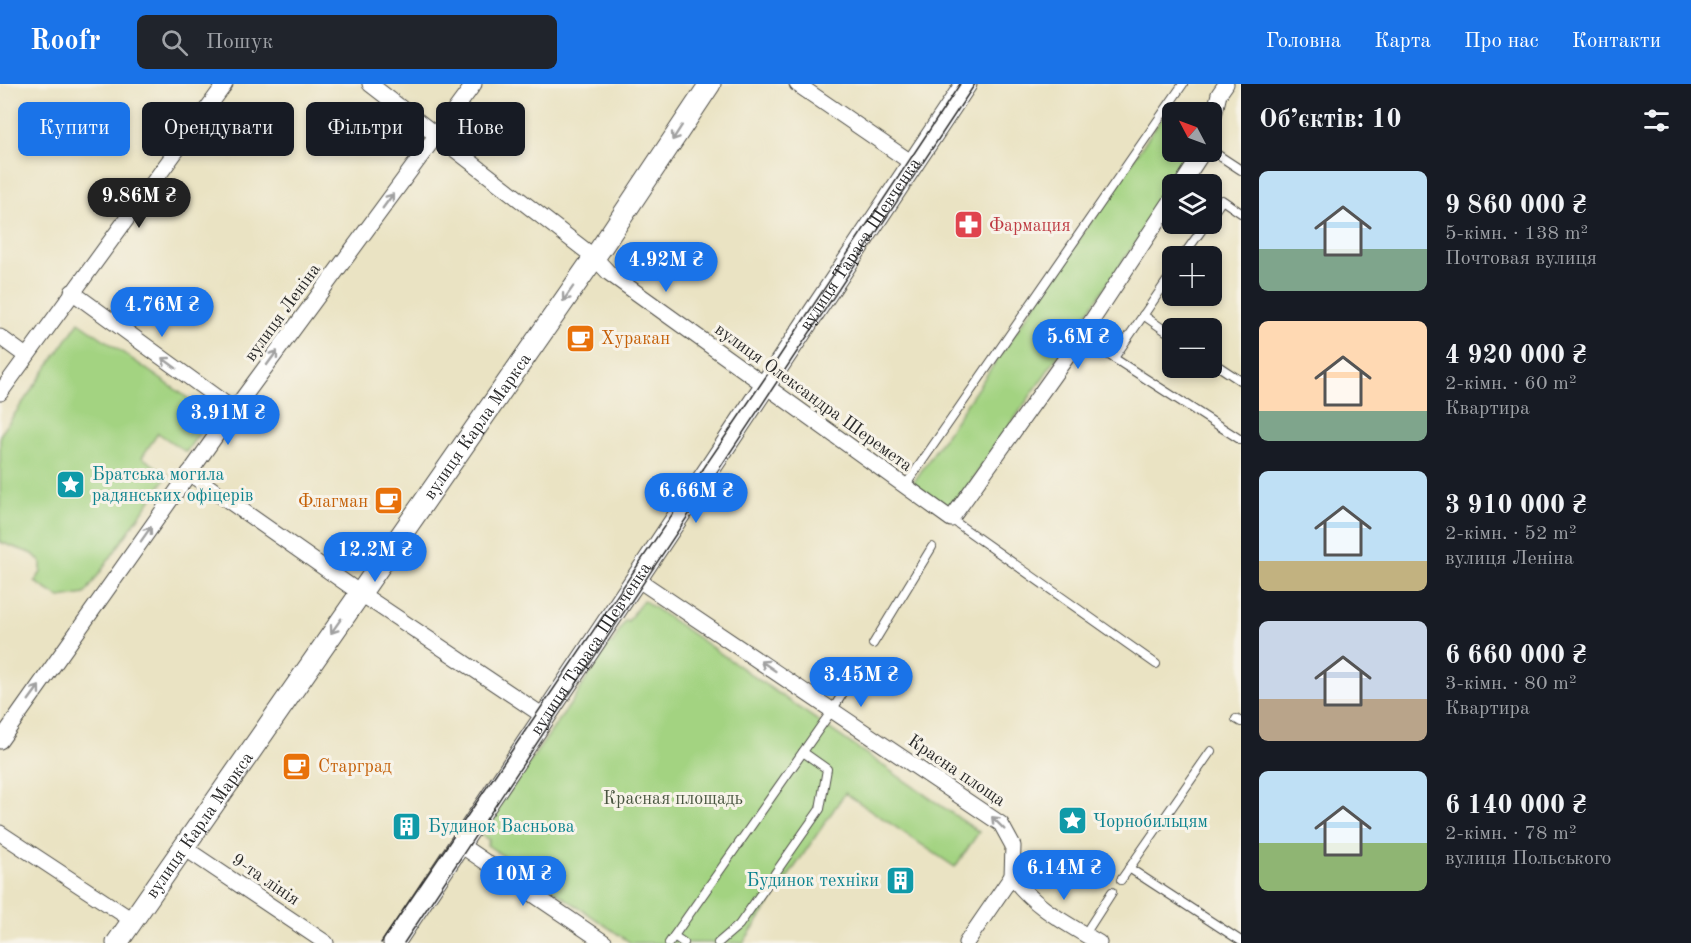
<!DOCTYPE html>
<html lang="uk">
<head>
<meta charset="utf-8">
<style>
	:root { --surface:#171b24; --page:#20242c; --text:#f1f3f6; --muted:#9ea1a6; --accent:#1a73e8 }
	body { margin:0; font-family:"Old Standard TT",serif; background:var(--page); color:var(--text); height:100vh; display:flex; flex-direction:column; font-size:22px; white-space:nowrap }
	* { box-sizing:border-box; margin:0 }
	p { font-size:20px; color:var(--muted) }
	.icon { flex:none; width:33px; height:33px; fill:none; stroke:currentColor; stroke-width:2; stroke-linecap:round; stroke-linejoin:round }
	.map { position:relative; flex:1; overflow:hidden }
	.details { display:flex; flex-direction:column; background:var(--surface); width:450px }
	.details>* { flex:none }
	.top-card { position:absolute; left:18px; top:18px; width:570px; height:54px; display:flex; gap:12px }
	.needle { width:39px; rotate:311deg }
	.tools { position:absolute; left:1162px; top:18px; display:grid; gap:12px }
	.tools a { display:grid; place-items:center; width:60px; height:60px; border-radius:9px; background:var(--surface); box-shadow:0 3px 9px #0003; font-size:30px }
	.price { position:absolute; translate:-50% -51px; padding:0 14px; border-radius:21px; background:var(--accent); color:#fff; font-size:20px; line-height:39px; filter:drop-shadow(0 2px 3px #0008) }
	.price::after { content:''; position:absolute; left:50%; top:36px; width:18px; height:14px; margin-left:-9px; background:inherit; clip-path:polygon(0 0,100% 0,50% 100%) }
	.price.current { background:#222; color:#fff }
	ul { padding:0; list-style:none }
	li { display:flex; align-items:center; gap:18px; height:150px; padding:0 18px }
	li span { display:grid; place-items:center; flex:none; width:168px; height:120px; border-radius:9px; color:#555 }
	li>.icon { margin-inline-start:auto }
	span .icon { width:72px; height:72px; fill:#fffc; stroke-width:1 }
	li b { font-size:26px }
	h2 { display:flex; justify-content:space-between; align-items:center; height:72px; padding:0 18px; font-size:26px }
	.pill { padding:0 21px; border-radius:9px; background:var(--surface); box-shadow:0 3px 9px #0003; font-size:21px; line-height:54px }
	.pill.current { background:var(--accent); color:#fff }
	header { display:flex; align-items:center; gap:36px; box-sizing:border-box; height:84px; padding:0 30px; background:var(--accent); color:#fff }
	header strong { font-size:28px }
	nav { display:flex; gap:33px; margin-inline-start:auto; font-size:21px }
	.search { width:420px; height:54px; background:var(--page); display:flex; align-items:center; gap:15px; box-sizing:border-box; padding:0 21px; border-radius:9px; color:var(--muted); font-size:22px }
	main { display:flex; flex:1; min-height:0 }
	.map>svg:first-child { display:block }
</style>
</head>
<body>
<header>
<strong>Roofr</strong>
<div class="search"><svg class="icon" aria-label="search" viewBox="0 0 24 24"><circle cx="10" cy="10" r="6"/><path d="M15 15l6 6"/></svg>Пошук</div>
<nav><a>Головна</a><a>Карта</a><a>Про нас</a><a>Контакти</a></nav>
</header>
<main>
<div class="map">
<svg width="1241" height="859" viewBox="0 0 1241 859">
	<rect width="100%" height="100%" fill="#f7f3e8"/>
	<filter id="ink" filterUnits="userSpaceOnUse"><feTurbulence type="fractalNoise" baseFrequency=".0167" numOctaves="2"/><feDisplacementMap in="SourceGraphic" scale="12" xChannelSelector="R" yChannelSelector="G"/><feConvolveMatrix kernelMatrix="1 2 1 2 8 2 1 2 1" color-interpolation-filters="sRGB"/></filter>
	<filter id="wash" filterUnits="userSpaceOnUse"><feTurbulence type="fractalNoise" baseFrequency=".008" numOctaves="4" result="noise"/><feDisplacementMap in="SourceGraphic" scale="24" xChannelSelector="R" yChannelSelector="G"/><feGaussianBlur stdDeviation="1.35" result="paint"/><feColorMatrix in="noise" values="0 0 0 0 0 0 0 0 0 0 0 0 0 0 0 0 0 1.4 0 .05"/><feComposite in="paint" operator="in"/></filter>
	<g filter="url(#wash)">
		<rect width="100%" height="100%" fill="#eae3c3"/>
		<!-- green -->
		<g fill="#a3d381" stroke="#677f56" stroke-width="1.5">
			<path d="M1171 20 1185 28H1173V68H1198L949 430 911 402Z"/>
			<path d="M79 238 212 331 186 368 158 349 142 373 168 391 85 510 60 514 35 498 41 488V478L33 470 0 458V351Z"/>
			<path d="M643 516 979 748 955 783 845 709 743 859H631L487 761 489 756 479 750 574 615 609 559 612 560 625 536 628 537Z"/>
		</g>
	</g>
	<g filter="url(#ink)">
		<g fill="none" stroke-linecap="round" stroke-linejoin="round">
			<defs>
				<g id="lane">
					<path d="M1212 67 1241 86"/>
					<path d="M1212 131 1222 116 1241 129"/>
					<path d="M1183 172 1206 140"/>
					<path d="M1143 231 1173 252"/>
					<path d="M1081 253 1241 356"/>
					<path d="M1114 274 1173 188"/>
					<path d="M1212 278 1241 297"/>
					<path d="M905 402 1183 0"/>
					<path d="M951 435 1156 580"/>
					<path d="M873 560 932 463"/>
					<path d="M1236 635 1241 638"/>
					<path d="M1129 784 1241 857"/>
					<path d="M1121 796 1211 667"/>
					<path d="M1085 850 1112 808"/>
					<path d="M674 852 684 859"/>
					<path d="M669 859 833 625 856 588"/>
					<path d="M718 859 739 841 820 725 827 685 803 668"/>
				</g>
				<g id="street">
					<path d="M370 0 594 173 609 189 951 435 1081 253 1173 114"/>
					<path d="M797 0 912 79"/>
					<path d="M1212 40 1219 10 1226 0"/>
					<path d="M1182 100 1203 68"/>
					<path d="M72 208 234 326"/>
					<path d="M0 253 26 272"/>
					<path d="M0 309 225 0"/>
					<path d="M189 389 360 509 545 633"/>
					<path d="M638 490 643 499 1001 740 1013 762 1012 792"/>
					<path d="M0 657 234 326 474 0"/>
					<path d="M0 749 132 836"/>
					<path d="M459 760 605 859"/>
					<path d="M183 763 326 859"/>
					<path d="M1012 792C1033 823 1068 840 1099 859"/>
					<path d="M966 859 1012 792"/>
				</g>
				<g id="secondary">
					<path id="s1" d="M117 859 603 161 710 0"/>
					<path id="s2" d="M394 859 966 0"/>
				</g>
			</defs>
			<!-- lane casing -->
			<use href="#lane" stroke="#484742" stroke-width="10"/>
			<!-- street casing -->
			<use href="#street" stroke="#484742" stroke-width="17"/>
			<!-- secondary casing -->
			<use href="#secondary" stroke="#484742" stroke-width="23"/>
			<!-- lane -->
			<use href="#lane" stroke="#fff" stroke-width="8"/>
			<!-- street -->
			<use href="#street" stroke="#fff" stroke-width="15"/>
			<!-- secondary -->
			<use href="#secondary" stroke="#fff" stroke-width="21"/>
			<!-- tram -->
			<g stroke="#2b2b2b" stroke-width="1.5">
				<path d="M381 859 767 291 960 0"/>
				<path d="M404 859 975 0"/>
			</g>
		</g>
		<!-- one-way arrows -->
		<defs><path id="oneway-shaft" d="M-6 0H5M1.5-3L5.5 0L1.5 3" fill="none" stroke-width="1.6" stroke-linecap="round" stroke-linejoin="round" transform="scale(1.5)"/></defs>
		<g stroke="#a0a0a0">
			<use href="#oneway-shaft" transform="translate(677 49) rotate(123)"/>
			<use href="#oneway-shaft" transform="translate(388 117) rotate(-54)"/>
			<use href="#oneway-shaft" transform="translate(568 210) rotate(125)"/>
			<use href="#oneway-shaft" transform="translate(272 274) rotate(-54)"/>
			<use href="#oneway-shaft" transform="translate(169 279) rotate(-144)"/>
			<use href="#oneway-shaft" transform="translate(146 450) rotate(-55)"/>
			<use href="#oneway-shaft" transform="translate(336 542) rotate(125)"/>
			<use href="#oneway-shaft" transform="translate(768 582) rotate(-146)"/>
			<use href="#oneway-shaft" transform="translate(34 609) rotate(-54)"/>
			<use href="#oneway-shaft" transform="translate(998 739) rotate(-135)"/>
		</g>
	</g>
	<!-- icons -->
	<defs>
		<symbol id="pharmacy-square" viewBox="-11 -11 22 22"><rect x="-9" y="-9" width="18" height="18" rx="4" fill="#e0444e" stroke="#f7f3e8"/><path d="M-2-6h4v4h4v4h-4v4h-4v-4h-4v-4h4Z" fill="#fff"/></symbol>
		<symbol id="cafe-square" viewBox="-11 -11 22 22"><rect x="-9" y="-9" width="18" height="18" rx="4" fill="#e8710a" stroke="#f7f3e8"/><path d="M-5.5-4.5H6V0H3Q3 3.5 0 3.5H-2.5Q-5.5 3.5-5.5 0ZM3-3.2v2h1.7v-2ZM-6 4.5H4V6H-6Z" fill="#fff"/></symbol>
		<symbol id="sight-square" viewBox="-11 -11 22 22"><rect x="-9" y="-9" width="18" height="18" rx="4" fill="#0f9aa8" stroke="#f7f3e8"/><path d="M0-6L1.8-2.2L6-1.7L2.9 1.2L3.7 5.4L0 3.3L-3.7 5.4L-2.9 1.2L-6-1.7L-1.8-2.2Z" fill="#fff"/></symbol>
		<symbol id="building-square" viewBox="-11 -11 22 22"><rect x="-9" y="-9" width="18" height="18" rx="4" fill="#0f9aa8" stroke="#f7f3e8"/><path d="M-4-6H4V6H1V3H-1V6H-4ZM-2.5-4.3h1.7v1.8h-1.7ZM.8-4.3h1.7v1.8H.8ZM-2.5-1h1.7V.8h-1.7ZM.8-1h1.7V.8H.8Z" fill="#fff"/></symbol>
	</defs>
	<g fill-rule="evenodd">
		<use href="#pharmacy-square" x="952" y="124" width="33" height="33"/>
		<use href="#cafe-square" x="564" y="238" width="33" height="33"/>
		<use href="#sight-square" x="54" y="384" width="33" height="33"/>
		<use href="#cafe-square" x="372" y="400" width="33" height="33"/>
		<use href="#cafe-square" x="280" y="666" width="33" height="33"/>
		<use href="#sight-square" x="1056" y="720" width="33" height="33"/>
		<use href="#building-square" x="390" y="726" width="33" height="33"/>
		<use href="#building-square" x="884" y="780" width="33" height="33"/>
	</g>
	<g text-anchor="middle" stroke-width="6" stroke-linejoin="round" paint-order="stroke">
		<!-- health labels -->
		<g font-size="18" fill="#be3a42" stroke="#f7f3e8" text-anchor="start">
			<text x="989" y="147">Фармация</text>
		</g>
		<!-- street labels -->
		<g font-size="18" fill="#2b2b2b" stroke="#f7f3e8">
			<text dy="6" stroke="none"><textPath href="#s2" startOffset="840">вулиця Тараса Шевченка</textPath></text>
			<text transform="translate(282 228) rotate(-54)" y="6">вулиця Леніна</text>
			<text transform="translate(814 313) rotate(36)" y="6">вулиця Олександра Шеремета</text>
			<text dy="6" stroke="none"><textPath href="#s1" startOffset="630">вулиця Карла Маркса</textPath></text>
			<text dy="6" stroke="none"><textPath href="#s2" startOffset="354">вулиця Тараса Шевченка</textPath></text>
			<text transform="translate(957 686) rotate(34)" y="6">Красна площа</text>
			<text dy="6" stroke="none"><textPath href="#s1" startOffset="144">вулиця Карла Маркса</textPath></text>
			<text transform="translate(266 795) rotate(34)" y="6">9-та лінія</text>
		</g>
		<!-- food labels -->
		<g font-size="18" fill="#c56008" stroke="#f7f3e8" text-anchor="start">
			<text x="601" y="260">Хуракан</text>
			<text x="368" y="423" text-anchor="end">Флагман</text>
			<text x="318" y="688">Старград</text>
		</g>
		<!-- culture labels -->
		<g font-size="18" fill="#0d838f" stroke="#f7f3e8" text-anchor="start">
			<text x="92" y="396">Братська могила<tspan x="92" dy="21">радянських офіцерів</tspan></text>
			<text x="1093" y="743">Чорнобильцям</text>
			<text x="428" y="748">Будинок Васньова</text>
			<text x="879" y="802" text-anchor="end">Будинок техніки</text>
		</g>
		<!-- park labels -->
		<g font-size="18" fill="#495540" stroke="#f7f3e8">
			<text x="673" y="720">Красная площадь</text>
		</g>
	</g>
</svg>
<div class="tools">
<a><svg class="needle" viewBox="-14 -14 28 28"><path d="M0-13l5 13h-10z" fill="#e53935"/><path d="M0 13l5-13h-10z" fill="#9ea1a6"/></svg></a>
<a><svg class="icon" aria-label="layers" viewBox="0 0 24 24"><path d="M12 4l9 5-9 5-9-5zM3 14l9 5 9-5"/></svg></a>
<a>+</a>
<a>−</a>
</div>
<b class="price current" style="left:139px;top:145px">9.86M ₴</b>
<b class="price" style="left:666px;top:209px">4.92M ₴</b>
<b class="price" style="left:162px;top:254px">4.76M ₴</b>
<b class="price" style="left:1078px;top:286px">5.6M ₴</b>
<b class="price" style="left:228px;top:362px">3.91M ₴</b>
<b class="price" style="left:696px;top:440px">6.66M ₴</b>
<b class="price" style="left:375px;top:499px">12.2M ₴</b>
<b class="price" style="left:861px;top:624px">3.45M ₴</b>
<b class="price" style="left:1064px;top:817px">6.14M ₴</b>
<b class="price" style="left:523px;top:823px">10M ₴</b>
<div class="top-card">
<a class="pill current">Купити</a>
<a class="pill">Орендувати</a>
<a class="pill">Фільтри</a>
<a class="pill">Нове</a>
</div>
</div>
<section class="details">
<h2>Об’єктів: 10<svg class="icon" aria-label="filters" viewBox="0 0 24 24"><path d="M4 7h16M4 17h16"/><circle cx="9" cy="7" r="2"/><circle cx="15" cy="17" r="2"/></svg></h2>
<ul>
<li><span style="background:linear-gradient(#bfe0f5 65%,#7fa58c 0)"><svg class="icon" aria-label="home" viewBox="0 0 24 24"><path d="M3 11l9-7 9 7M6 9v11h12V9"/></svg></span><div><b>9 860 000 ₴</b><p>5-кімн. · 138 m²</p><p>Почтовая вулиця</p></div></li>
<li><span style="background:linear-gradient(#ffd9b3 75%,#7fa58c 0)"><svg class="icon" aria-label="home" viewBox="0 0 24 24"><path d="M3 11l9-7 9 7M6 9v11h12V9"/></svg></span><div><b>4 920 000 ₴</b><p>2-кімн. · 60 m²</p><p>Квартира</p></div></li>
<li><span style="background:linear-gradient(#bfe0f5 75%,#c2b280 0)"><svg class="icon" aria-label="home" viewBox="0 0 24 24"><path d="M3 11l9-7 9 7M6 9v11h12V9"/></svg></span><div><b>3 910 000 ₴</b><p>2-кімн. · 52 m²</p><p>вулиця Леніна</p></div></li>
<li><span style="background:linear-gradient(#c9d6e8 65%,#b9a48a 0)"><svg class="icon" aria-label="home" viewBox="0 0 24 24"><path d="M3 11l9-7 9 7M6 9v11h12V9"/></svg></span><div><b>6 660 000 ₴</b><p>3-кімн. · 80 m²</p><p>Квартира</p></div></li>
<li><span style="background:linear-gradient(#bfe0f5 60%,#8fb573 0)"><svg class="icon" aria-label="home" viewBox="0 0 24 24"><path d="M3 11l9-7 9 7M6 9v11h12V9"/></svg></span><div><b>6 140 000 ₴</b><p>2-кімн. · 78 m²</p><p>вулиця Польського</p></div></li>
</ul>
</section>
</main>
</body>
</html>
